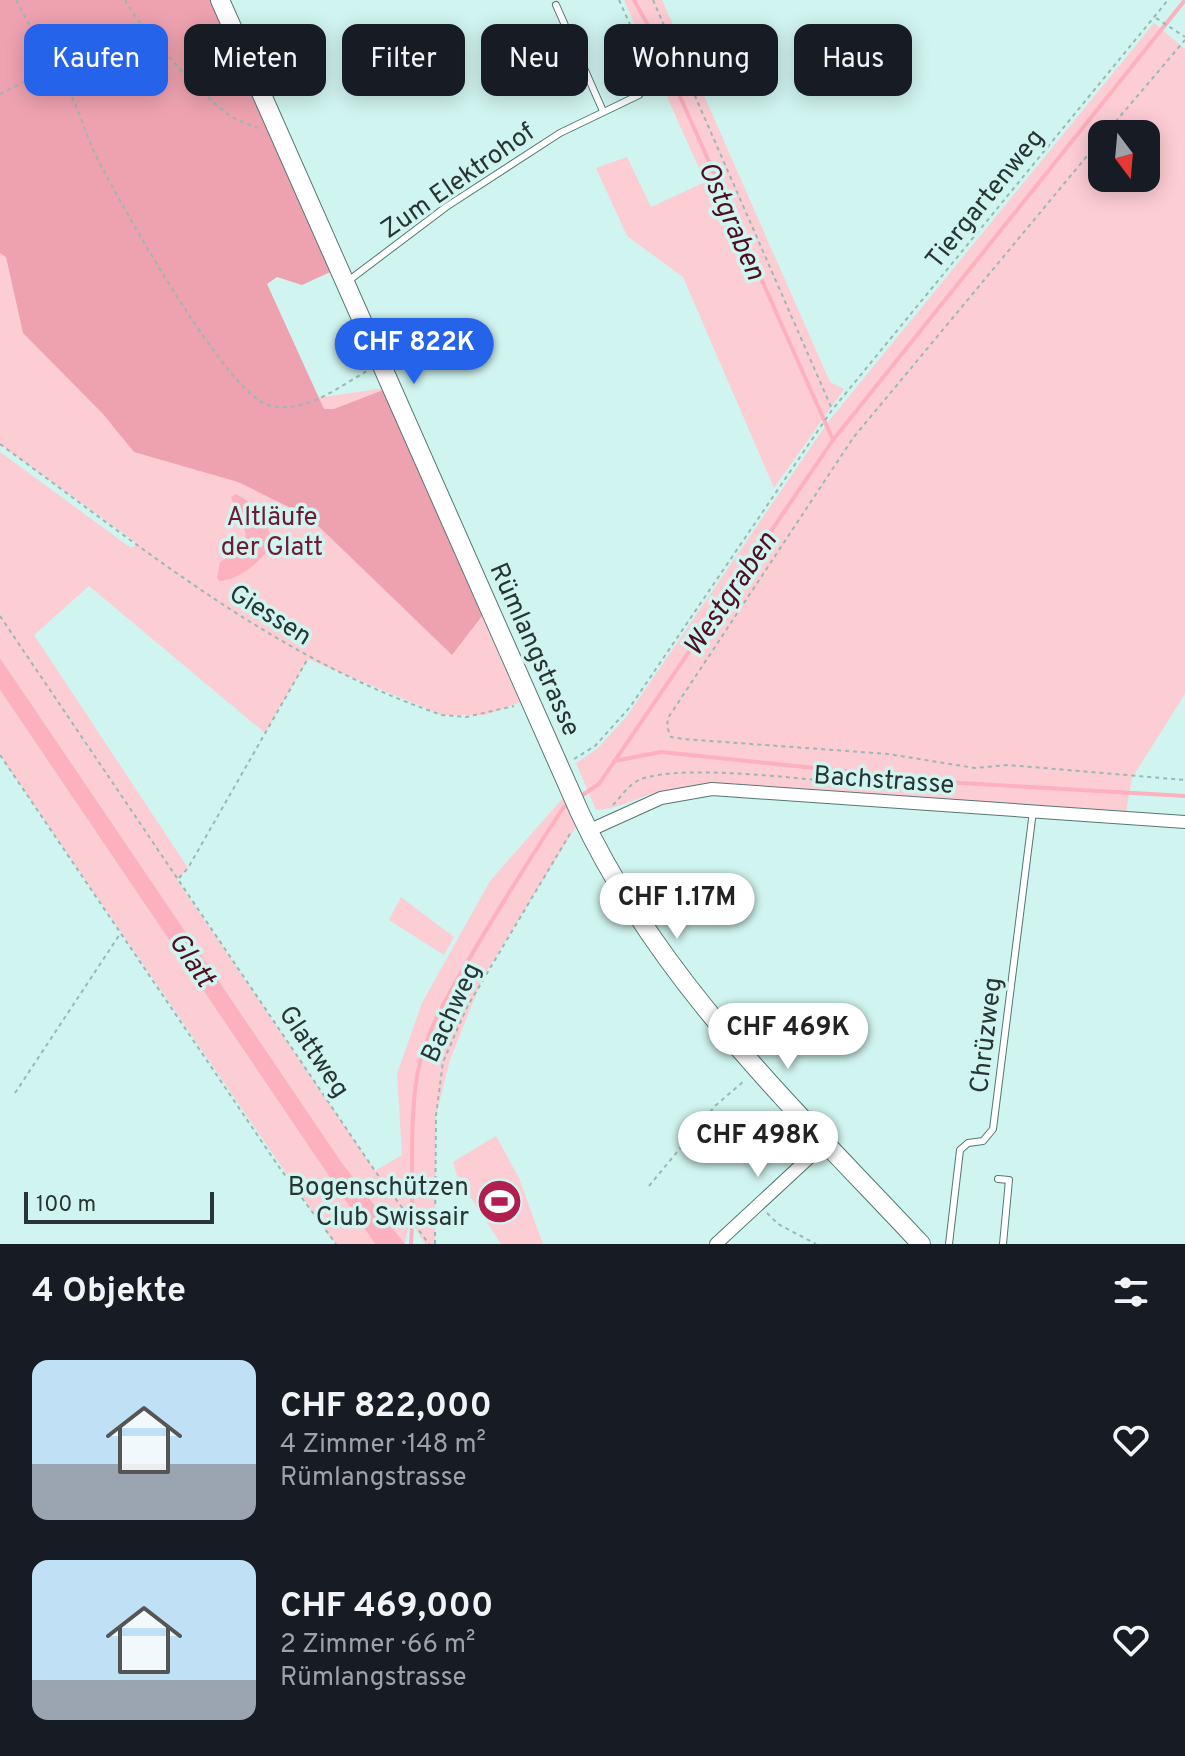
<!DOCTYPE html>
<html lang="de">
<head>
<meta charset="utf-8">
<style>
	:root { --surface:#171b24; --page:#20242c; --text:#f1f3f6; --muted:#9ea1a6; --accent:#2563eb }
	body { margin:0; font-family:Overpass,sans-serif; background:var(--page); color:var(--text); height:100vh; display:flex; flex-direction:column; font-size:30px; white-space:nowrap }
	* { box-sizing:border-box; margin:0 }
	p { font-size:26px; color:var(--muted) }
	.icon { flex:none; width:44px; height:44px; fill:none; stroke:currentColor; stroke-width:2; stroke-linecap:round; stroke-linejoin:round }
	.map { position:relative; height:1244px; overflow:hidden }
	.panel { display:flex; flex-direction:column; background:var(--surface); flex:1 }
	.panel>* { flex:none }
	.hud { position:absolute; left:24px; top:24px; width:1138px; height:72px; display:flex; gap:16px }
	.needle { width:52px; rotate:164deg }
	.fabs { position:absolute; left:1088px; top:120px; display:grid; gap:16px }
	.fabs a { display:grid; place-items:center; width:72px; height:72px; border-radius:16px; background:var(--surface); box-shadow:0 4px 20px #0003; font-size:40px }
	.scale { position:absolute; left:24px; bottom:20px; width:190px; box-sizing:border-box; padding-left:8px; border:4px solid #273634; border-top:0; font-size:22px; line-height:28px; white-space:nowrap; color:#273634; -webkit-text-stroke:6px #d0f4ef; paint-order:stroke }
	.price { position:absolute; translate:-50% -68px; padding:0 18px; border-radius:28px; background:#fff; color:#222; font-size:26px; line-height:52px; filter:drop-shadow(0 2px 4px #0008) }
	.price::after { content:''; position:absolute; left:50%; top:48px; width:24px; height:18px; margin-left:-12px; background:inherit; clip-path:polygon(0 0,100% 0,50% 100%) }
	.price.current { background:var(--accent); color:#fff }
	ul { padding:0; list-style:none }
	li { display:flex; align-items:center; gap:24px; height:200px; padding:0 32px }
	li span { display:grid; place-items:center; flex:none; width:224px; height:160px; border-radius:16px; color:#555 }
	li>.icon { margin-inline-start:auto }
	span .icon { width:96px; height:96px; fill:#fffc; stroke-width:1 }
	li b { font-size:34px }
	h2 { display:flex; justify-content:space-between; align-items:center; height:96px; padding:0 32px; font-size:34px }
	.pill { padding:0 28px; border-radius:16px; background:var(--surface); box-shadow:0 4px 20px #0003; font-size:28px; line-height:72px }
	.pill.current { background:var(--accent); color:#fff }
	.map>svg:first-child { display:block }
</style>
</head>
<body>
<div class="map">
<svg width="1185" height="1244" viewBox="0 0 1185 1244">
	<rect width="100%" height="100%" fill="#d0f4ef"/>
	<!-- green -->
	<g fill="#fdcdd4" fill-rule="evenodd">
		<path d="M0 0 85 158 317 398 391 387 529 699 485 715H442L308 659 265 733 89 586 34 635 188 868 177 880 375 1171 402 1155 397 1074 422 1003 490 881 570 790 577 825 482 979 450 1060 436 1115 435 1244H425L403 1208 409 1222 405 1244 342 1163 0 658V452L131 548 138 544 0 444Z"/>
		<path d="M624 0H662L830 382 844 389 774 488 683 277 627 236 596 168 627 157 651 207 705 182Z"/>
		<path d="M1154 23 1185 49V694L1132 778 1126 812 722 784C698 786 674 787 651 794 632 800 617 809 596 810L576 763 597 749 627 716 828 422ZM1102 134H1146V178H1102Z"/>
		<path d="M0 690 375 1244H336L327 1233 0 755Z"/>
		<path d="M401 897 454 937 444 955 389 920Z"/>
		<path d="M496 1136 519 1178 543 1244H501L457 1176 453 1162Z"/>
	</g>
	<!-- forest -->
	<path fill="#eea2af" d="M0 0H220L339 268 302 285 277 277 267 284 324 409H334L391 387 489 607 452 655 309 517 238 482 134 452 103 414 23 333 6 257 0 253Z"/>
	<!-- water -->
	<g fill="#fdb0bd">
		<path d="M236 494 261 509 273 543C261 561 242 579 220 581L217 578 220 562C262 536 242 533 231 497Z"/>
		<path d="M0 658 342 1163 405 1244H375L0 690Z"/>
	</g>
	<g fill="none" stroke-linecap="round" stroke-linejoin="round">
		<!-- stream -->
		<g stroke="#fdb0bd" stroke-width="4">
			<path d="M634 0 649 27 833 440"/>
			<path d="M614 761 661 752 960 783 1185 796"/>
			<path d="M581 796 599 784 833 440 1185 0"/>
			<path d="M411 1244C415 1188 407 1114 420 1062 431 1020 455 984 476 947 504 900 533 854 563 808L570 803"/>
		</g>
		<defs>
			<g id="lane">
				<path d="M556 5 603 111"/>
				<path d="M348 281 446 207 560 133 639 95"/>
				<path d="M998 1179 1009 1180 1003 1244"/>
				<path d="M949 1244 960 1150 968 1143 983 1141 993 1129 1033 811"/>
			</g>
			<g id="street">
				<path d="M588 831 661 798 712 789 1185 822"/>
				<path d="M716 1244 826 1142"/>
			</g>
			<path id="secondary" d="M220 0 580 813C659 982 795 1109 921 1244"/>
		</defs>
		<!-- lane casing -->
		<use href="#lane" stroke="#567773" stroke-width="8"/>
		<!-- street casing -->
		<use href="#street" stroke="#567773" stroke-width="14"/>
		<!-- secondary casing -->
		<use href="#secondary" stroke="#567773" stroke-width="20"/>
		<!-- path -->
		<g stroke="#9ab8b3" stroke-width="2" stroke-dasharray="4 4" stroke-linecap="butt">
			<path d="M16 0C31 29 48 56 65 84 79 108 86 137 99 162 122 206 226 393 268 405 303 415 337 388 367 371"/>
			<path d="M125 0C140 29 202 95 229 115 237 121 249 124 258 128"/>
			<path d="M619 0 643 53 641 86"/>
			<path d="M653 0 832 409"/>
			<path d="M1156 18 1185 37"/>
			<path d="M28 79 41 52"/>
			<path d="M0 94 28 80 64 85"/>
			<path d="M1105 134 1185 40"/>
			<path d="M1102 138 853 438 668 718 667 727 671 737 683 739 888 754 975 768 1008 765 1185 780"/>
			<path d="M0 444C142 547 274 658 442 715L466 717 514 706"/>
			<path d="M0 616 375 1171 429 1244"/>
			<path d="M0 755 279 1167 336 1244"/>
			<path d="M574 759 595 746 630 707 832 410 1168 0"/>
			<path d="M613 805C621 797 628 785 639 780 681 761 838 783 890 788"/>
			<path d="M179 878 188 868 307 660"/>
			<path d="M15 1093 120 934"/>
			<path d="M649 1186 715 1106 744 1081"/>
			<path d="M767 1213 778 1224 816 1244"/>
			<path d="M435 1244 436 1115 443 1062 467 1007 571 832"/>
		</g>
		<!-- lane -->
		<use href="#lane" stroke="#fff" stroke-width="6"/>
		<!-- street -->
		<use href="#street" stroke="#fff" stroke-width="12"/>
		<!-- secondary -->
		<use href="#secondary" stroke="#fff" stroke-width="18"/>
	</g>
	<!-- icons -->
	<defs>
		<symbol id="stadium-disc" viewBox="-11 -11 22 22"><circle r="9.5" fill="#b01f4f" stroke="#d0f4ef"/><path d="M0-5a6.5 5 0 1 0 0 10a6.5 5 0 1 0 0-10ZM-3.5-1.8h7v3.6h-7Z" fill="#fff"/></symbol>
	</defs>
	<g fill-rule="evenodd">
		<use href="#stadium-disc" x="474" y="1176" width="51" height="51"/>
	</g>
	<g text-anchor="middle" stroke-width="7" stroke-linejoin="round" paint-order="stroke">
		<!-- street labels -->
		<g font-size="26" fill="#273634" stroke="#d0f4ef">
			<text transform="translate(457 180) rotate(-35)" y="9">Zum Elektrohof</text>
			<text transform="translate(984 198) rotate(-51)" y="9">Tiergartenweg</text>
			<text transform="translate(271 614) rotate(32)" y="9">Giessen</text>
			<text transform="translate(536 649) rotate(66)" y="9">Rümlangstrasse</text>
			<text transform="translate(884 779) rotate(4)" y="9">Bachstrasse</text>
			<text transform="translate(450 1012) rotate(-65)" y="9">Bachweg</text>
			<text transform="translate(985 1035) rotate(-83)" y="9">Chrüzweg</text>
			<text transform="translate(315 1051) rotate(56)" y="9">Glattweg</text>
		</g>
		<!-- park labels -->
		<g font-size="26" fill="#701933" stroke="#d0f4ef">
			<text x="272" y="525">Altläufe<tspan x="272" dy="30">der Glatt</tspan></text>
		</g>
		<!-- poi labels -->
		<g font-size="26" fill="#273634" stroke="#d0f4ef" text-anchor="end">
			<text x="469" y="1195">Bogenschützen<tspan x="469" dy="30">Club Swissair</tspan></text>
		</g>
		<!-- water labels -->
		<g font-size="28" font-style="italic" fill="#510e22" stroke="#d0f4ef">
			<text transform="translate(733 220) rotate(66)" y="10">Ostgraben</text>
			<text transform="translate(729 593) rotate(-56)" y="10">Westgraben</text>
			<text transform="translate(193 959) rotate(56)" y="10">Glatt</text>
		</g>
	</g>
</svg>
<div class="fabs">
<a><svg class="needle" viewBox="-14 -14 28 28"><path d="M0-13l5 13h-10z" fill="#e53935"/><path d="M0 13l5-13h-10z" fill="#9ea1a6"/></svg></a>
</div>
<div class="scale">100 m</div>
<b class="price current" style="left:414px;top:386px">CHF 822K</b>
<b class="price" style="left:677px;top:941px">CHF 1.17M</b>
<b class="price" style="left:788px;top:1071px">CHF 469K</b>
<b class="price" style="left:758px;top:1179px">CHF 498K</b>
<div class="hud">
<a class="pill current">Kaufen</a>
<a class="pill">Mieten</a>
<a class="pill">Filter</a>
<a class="pill">Neu</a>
<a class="pill">Wohnung</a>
<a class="pill">Haus</a>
</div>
</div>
<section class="panel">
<h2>4 Objekte<svg class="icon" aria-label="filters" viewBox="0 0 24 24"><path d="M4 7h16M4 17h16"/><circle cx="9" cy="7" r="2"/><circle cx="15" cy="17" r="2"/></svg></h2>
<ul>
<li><span style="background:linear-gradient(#bfe0f5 65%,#9aa5b1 0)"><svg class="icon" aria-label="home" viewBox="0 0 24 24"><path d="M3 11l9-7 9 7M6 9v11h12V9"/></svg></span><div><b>CHF 822,000</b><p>4 Zimmer · 148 m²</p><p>Rümlangstrasse</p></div><svg class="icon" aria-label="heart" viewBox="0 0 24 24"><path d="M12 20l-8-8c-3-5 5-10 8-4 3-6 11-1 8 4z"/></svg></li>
<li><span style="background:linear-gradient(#bfe0f5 75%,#9aa5b1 0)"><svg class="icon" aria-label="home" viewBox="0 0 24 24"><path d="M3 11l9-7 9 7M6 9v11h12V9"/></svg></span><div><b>CHF 469,000</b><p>2 Zimmer · 66 m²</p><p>Rümlangstrasse</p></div><svg class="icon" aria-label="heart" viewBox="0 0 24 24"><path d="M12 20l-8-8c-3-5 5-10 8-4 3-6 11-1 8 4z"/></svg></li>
</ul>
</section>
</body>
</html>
